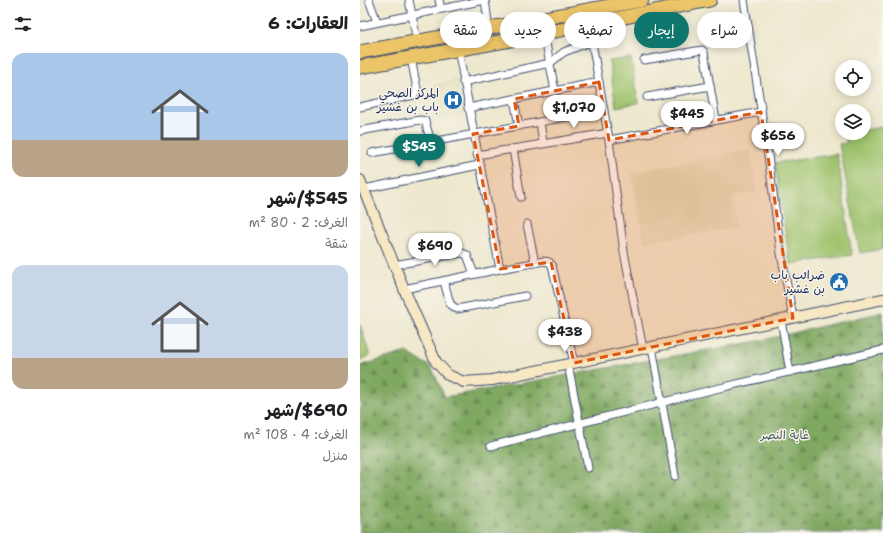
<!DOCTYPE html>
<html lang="ar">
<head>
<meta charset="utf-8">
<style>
	:root { --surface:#fff; --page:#f6f6f6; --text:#202124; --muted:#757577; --accent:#0f766e }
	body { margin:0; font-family:"Shantell Sans","Playpen Sans Arabic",sans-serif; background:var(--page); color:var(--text); direction:rtl; height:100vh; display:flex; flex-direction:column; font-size:15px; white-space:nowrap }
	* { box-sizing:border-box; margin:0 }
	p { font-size:13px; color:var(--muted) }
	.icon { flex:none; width:22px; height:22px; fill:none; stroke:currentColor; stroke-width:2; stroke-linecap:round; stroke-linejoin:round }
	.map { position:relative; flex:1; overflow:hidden; direction:ltr }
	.panel { display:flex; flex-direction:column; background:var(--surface); width:360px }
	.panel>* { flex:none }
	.guide { position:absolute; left:12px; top:12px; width:380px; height:36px; direction:rtl; display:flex; gap:8px }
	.fabs { position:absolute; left:475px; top:60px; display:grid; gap:8px }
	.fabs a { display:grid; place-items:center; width:36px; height:36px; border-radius:50%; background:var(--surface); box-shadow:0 2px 10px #0003; font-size:20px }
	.price { position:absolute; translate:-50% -34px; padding:0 9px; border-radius:14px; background:#fff; color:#222; font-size:13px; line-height:26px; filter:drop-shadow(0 1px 2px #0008) }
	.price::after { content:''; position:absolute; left:50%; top:24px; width:12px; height:9px; margin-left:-6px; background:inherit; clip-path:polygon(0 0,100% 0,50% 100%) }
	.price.on { background:var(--accent); color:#fff }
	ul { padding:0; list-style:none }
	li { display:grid; align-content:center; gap:8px; height:212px; padding:0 12px }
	li span { display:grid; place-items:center; height:124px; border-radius:12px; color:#555 }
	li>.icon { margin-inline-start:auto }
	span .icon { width:72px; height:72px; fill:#fffc; stroke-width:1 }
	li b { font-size:17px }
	h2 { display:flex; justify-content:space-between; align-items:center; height:48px; padding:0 12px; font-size:17px }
	.tag { padding:0 14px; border-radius:18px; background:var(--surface); box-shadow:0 2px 10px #0003; font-size:14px; line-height:36px }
	.tag.on { background:var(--accent); color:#fff }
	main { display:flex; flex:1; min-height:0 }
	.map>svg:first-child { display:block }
</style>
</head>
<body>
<main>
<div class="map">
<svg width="523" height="533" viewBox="0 0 523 533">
	<defs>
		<pattern id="forest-firs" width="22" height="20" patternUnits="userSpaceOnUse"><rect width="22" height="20" fill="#7fa860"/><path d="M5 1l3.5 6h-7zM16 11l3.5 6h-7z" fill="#678952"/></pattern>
	</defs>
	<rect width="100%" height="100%" fill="#f7f3e8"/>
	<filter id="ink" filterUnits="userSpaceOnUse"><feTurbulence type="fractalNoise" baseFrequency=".025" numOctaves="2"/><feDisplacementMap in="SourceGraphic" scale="8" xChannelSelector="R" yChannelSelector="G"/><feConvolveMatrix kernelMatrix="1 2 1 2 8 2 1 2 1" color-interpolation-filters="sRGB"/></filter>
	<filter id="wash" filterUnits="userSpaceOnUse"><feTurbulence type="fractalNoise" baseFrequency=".012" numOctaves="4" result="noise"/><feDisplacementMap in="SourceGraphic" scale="16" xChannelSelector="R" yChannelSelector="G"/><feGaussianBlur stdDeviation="0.9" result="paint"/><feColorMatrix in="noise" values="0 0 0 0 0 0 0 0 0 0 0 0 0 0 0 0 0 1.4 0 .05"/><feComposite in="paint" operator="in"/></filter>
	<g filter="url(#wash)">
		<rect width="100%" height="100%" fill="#eee8ce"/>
		<!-- built -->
		<g fill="#dfddbb">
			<path d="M98 79 106 115 74 122 71 109 78 107 72 85Z"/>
			<path d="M390 149 397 192 372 196 377 228 284 242 272 173Z"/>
		</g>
		<!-- forest -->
		<path fill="url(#forest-firs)" stroke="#4d6c5f" d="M523 312V533H0V366L46 352 71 367 85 397 403 340Z"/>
		<!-- garden -->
		<g fill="#9fc26c" stroke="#5d7865">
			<path d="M271 58 278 103 256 107 249 61Z"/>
			<path d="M523 127V249L500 253 479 144 487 143 485 134 504 133V130Z"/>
			<path d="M477 154 492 255 430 264 415 163Z"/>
			<path d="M0 324 10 356 0 360Z"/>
		</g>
	</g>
	<g filter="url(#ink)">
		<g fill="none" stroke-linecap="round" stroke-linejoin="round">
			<defs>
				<g id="street">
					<path d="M9 0 17 22"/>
					<path d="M49 0 57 41"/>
					<path d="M79 0 81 9"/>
					<path d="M125 0 129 29"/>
					<path d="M384 0 407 148 421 253 433 318"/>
					<path d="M229 25 249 140 264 252 283 349"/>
					<path d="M0 26 125 0"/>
					<path d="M184 33 195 91"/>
					<path d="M98 49 140 269"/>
					<path d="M284 60 342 50 344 52 356 120"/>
					<path d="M103 82 190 63 204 52 232 41"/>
					<path d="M287 97 350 86"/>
					<path d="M154 99 159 126"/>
					<path d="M0 107 54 95 57 89 51 58"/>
					<path d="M108 108 239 82"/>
					<path d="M180 122 183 143"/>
					<path d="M0 131 60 120 65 121 71 142"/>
					<path d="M249 140 401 112"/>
					<path d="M153 149 161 197"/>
					<path d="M12 153 244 110"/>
					<path d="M117 155 248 133"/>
					<path d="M4 189 119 165"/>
					<path d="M167 224 175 263"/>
					<path d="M34 265 102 253 107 255 114 274"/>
					<path d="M84 281 90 304 97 309 165 296"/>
					<path d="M44 289 140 269 184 261 189 262 192 265 214 363"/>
					<path d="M421 320 430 372"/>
					<path d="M292 347 315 476"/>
					<path d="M208 364 228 468"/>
					<path d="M131 446 351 390 523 350"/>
				</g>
				<path id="secondary" d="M0 180 44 289 76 362 88 375 104 382 132 380 523 299"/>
				<g id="highway">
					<path d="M0 52 282 0"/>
					<path d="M0 67 145 41 350 0"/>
				</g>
			</defs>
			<!-- street casing -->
			<use href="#street" stroke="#3b4b6f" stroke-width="9"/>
			<!-- secondary casing -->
			<use href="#secondary" stroke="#3b4b6f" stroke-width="12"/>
			<!-- highway casing -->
			<use href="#highway" stroke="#3b4b6f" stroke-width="15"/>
			<!-- street -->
			<use href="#street" stroke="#fff" stroke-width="7"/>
			<!-- secondary -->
			<use href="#secondary" stroke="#f7e8c3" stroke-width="10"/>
			<!-- highway -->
			<use href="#highway" stroke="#ecc569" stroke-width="13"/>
		</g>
	</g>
	<!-- marked area -->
	<path fill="#de5710" fill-opacity="0.2" stroke="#de5710" stroke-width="3" stroke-dasharray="8 5" stroke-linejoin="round" d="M239 82 249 140 401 112 433 318 214 363 191 262 140 269 113 134 159 126 154 99Z"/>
	<!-- icons -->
	<defs>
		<symbol id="hospital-disc" viewBox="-11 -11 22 22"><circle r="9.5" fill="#1f6fb2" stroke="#f7f3e8"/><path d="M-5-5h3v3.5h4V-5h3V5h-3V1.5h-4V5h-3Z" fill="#fff"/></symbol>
		<symbol id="civic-disc" viewBox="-11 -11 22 22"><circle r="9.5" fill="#1f6fb2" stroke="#f7f3e8"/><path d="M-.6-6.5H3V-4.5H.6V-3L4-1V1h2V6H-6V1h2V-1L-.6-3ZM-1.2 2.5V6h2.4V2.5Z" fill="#fff"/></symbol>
	</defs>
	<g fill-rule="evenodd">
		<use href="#hospital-disc" x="82" y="89" width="22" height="22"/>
		<use href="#civic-disc" x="468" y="271" width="22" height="22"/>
	</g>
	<g text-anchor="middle" stroke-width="3" stroke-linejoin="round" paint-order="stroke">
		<!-- poi labels -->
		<g font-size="12" fill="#1b2f5e" stroke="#f7f3e8" text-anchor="end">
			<text x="79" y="97">المركز الصحي<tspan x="79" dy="14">باب بن غشير</tspan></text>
			<text x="465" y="279">ضرائب باب<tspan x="465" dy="14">بن غشير</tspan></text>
		</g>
		<!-- park labels -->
		<g font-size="12" fill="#435b62" stroke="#f7f3e8">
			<text x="425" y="439">غابة النصر</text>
		</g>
	</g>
</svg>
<div class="fabs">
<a><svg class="icon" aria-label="locate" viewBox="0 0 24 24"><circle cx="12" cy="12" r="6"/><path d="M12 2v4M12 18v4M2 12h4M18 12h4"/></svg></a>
<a><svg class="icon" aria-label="layers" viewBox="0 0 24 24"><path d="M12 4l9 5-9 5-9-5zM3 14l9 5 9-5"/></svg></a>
</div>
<b class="price" style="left:214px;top:129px">$1,070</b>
<b class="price" style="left:327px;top:135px">$445</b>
<b class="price" style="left:418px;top:157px">$656</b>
<b class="price on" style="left:59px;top:168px">$545</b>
<b class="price" style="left:75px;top:267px">$690</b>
<b class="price" style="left:205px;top:353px">$438</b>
<div class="guide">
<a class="tag">شراء</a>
<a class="tag on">إيجار</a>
<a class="tag">تصفية</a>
<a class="tag">جديد</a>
<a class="tag">شقة</a>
</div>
</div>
<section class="panel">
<h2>العقارات: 6<svg class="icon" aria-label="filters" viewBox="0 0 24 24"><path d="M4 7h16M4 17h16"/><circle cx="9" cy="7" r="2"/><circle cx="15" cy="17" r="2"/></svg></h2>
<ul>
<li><span style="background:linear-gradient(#a9c7e8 70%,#b9a48a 0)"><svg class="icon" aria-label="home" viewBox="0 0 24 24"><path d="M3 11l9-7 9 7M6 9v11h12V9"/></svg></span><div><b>$545/شهر</b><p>الغرف: 2 · 80 m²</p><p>شقة</p></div></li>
<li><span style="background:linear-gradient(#c9d6e8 75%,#b9a48a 0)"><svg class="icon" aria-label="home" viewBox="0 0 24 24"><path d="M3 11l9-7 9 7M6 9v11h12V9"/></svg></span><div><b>$690/شهر</b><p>الغرف: 4 · 108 m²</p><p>منزل</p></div></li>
</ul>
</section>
</main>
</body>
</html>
